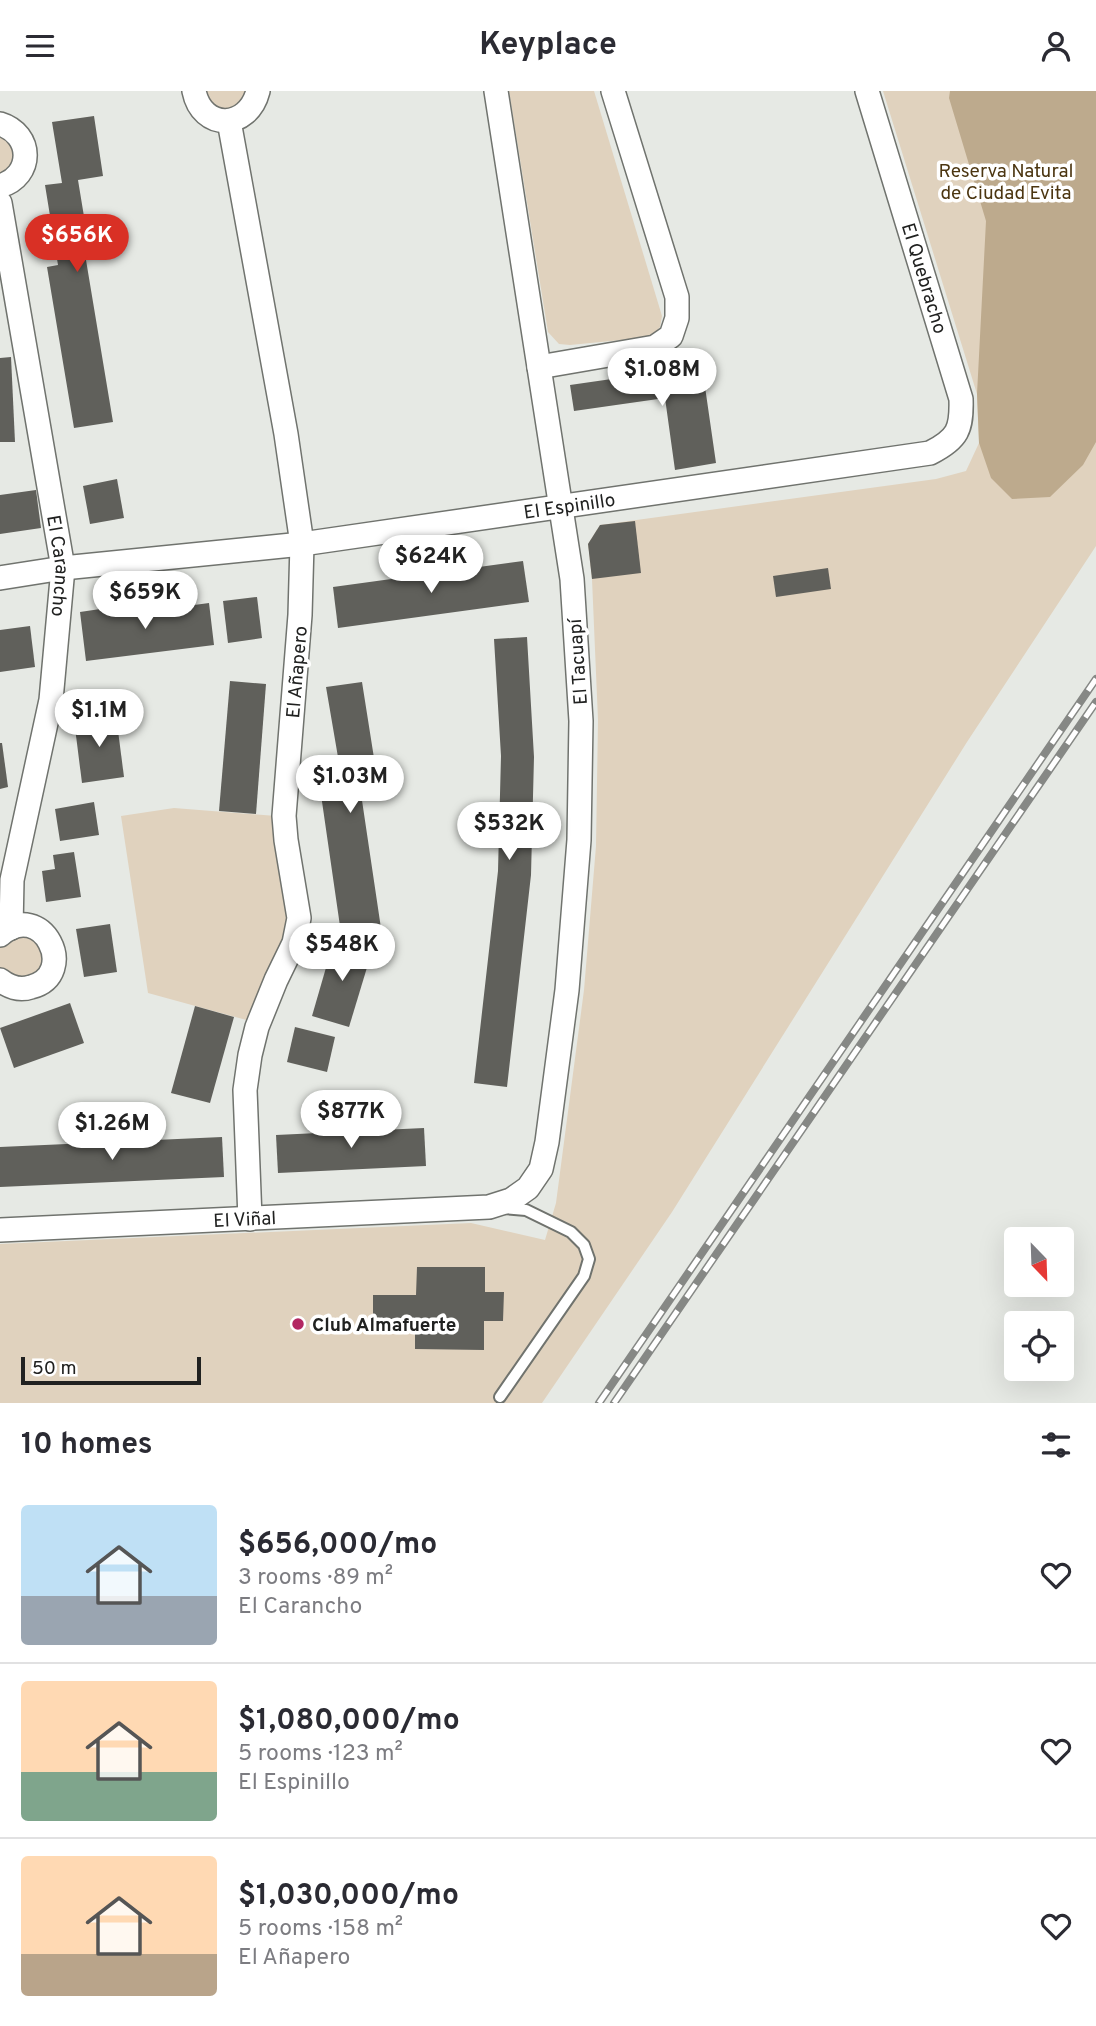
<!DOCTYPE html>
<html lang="en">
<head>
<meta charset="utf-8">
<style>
	:root { --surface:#fff; --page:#f2f2f3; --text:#2b2b33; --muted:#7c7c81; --line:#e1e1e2; --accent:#d93025 }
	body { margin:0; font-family:Overpass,sans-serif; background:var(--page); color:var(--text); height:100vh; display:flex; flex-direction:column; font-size:26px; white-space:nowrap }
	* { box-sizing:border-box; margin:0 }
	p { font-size:23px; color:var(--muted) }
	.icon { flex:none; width:38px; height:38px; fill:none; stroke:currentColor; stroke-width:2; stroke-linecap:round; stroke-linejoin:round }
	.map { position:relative; height:1312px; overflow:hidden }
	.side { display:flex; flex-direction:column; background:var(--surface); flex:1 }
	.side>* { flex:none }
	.needle { width:46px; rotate:157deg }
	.tools { position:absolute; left:1004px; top:1136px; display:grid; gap:14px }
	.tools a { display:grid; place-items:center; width:70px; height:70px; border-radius:7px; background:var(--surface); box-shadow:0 7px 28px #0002; font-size:35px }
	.scale { position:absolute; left:21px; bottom:18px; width:180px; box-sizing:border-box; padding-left:7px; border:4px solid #202120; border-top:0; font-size:19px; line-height:24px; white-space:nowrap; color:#202120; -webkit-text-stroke:5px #fff; paint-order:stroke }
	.price { position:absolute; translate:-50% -60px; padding:0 16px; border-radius:24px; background:#fff; color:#222; font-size:23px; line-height:46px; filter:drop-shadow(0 2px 4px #0008) }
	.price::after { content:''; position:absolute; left:50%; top:42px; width:21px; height:16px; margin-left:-10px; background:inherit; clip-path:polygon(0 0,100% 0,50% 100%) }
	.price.active { background:var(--accent); color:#fff }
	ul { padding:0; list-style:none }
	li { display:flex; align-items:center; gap:21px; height:175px; padding:0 21px }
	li+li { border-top:2px solid var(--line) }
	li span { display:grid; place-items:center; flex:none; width:196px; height:140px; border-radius:7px; color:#555 }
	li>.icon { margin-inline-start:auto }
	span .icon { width:84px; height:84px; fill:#fffc; stroke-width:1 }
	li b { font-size:30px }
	h2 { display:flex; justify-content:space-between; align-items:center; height:84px; padding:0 21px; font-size:30px }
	header { display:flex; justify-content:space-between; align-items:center; height:91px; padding:0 21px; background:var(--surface); font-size:32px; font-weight:700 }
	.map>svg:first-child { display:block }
</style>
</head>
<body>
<header><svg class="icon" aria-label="menu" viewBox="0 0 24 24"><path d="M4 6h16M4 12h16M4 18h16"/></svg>Keyplace<svg class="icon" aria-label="person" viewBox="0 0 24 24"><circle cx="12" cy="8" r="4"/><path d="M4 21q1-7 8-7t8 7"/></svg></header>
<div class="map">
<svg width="1096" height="1312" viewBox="0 0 1096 1312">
	<rect width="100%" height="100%" fill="#e6e9e4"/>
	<!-- green -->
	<g fill="#e0d2be">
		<path d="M200 0H251L248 10 219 23Z"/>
		<path d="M509 0H594L662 225 660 236 652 246 570 254 559 253 548 241Z"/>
		<path d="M883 0H1096V455L967 651 672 1121 542 1312H0V1153L471 1132 545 1149 556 1112 584 899 596 755 598 629 592 488 588 453 600 434 936 388 966 380 979 352 977 303Z"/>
		<path d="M0 39 19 67 0 88Z"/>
		<path d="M174 717 276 725 291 828 285 850 250 930 148 902 121 725Z"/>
		<path d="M14 843 38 846 45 878 24 892 0 878V855Z"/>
	</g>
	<!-- forest -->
	<path fill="#bdaa8d" d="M950 0H1096V351L1083 374 1050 406 1012 408 991 387 979 352 977 303 986 130 949 7Z"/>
	<!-- building -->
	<g fill="#60605b">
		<path d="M94 25 103 85 78 89 91 168 86 169 113 331 74 337 47 176 58 174 45 94 62 92 52 31Z"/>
		<path d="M11 266 15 351H0V267Z"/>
		<path d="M702 275 716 372 675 379 665 307 574 320 570 294Z"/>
		<path d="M117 388 124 427 90 433 83 395Z"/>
		<path d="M36 399 41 437 0 443V404Z"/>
		<path d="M635 430 641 482 592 488 588 453 600 434Z"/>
		<path d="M523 470 529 511 338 537 333 496Z"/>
		<path d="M828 477 831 498 776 506 773 485Z"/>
		<path d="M257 506 262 547 228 552 223 510Z"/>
		<path d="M209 512 214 554 86 570 80 521 134 513 135 522Z"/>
		<path d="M30 535 35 576 0 581V539Z"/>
		<path d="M527 546 534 666 531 784 507 996 474 992 498 780 501 665 494 548Z"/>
		<path d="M230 590 266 593 256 723 219 720Z"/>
		<path d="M362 591 374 667 356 669 382 844 342 849 317 676 339 672 326 596Z"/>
		<path d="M116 624 124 686 82 692 74 629Z"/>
		<path d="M0 652H2L8 696 0 698Z"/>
		<path d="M94 711 99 744 60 750 55 718Z"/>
		<path d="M74 761 81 806 46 811 42 780 55 778 53 764Z"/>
		<path d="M110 833 117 881 84 886 76 838Z"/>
		<path d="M334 849 372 860 349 936 312 925Z"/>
		<path d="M70 912 84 952 14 977 0 937Z"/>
		<path d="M195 915 234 926 210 1012 171 1002Z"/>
		<path d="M295 936 335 946 327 981 287 971Z"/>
		<path d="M424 1037 426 1075 278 1082 276 1044Z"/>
		<path d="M222 1046 224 1086 0 1096V1056Z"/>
		<path d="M417 1176H485V1201H504L503 1230H484V1259L415 1258V1233H373V1204H416Z"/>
	</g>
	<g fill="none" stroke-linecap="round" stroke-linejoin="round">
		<defs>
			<path id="lane" d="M500 1306 584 1185 589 1168 584 1154 571 1141 526 1119 504 1117"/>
			<g id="street">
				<path d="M194 0C202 40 248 39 258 0"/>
				<path d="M229 30 286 343 302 453 300 524 284 725 286 749 299 827 294 852 276 889 257 936 250 964 245 999 250 1128"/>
				<path d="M0 33C33 43 34 85 0 95"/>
				<path id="s1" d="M0 112 63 477 51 609 12 789 11 837"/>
				<path d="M539 276 655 256 671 245 677 227V206L613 0"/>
				<path id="s2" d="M0 487 63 477 302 453 930 362C958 348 962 338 961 308L867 0"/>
				<path d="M0 844C42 807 80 883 31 896 19 900 9 896 0 889"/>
				<path id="s3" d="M0 1139 489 1116 511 1109 528 1097 541 1078 547 1051 567 899 579 749 581 630 572 488 496 0"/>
			</g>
		</defs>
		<!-- lane casing -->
		<use href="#lane" stroke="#70736e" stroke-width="14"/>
		<!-- street casing -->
		<use href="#street" stroke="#70736e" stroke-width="26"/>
		<!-- lane -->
		<use href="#lane" stroke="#fff" stroke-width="10"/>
		<!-- street -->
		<use href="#street" stroke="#fff" stroke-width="23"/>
		<defs>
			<g id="rail">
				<path d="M599 1312 1096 588"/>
				<path d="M614 1312 1096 611"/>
			</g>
		</defs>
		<!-- rail casing -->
		<use href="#rail" stroke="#868885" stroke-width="8"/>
		<!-- rail -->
		<use href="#rail" stroke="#fff" stroke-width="5" stroke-dasharray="16" stroke-linecap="butt"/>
	</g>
	<!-- markers -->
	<circle fill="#b32762" stroke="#fff" stroke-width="2.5" cx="298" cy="1233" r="7"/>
	<g text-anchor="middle" stroke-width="7" stroke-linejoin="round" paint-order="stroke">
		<!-- park labels -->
		<g font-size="19" fill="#4c3611" stroke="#fff">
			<text x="1006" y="86">Reserva Natural<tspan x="1006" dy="22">de Ciudad Evita</tspan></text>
		</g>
		<!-- street labels -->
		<g font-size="19" fill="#202120" stroke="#fff">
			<text transform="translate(925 187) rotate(73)" y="7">El Quebracho</text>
			<text dy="7" stroke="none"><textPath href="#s2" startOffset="574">El Espinillo</textPath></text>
			<text dy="7" stroke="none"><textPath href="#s1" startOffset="368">El Carancho</textPath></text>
			<text transform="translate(577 571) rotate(-94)" y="7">El Tacuapí</text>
			<text transform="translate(296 581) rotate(-85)" y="7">El Añapero</text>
			<text dy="7" stroke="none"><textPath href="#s3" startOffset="245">El Viñal</textPath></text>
		</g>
		<!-- poi labels -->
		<g font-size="19" font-weight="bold" fill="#202120" stroke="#fff" text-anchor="start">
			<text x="312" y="1240">Club Almafuerte</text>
		</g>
	</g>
</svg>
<div class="tools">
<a><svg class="needle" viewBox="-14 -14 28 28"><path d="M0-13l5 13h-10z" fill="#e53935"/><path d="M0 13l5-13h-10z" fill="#7c7c81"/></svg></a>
<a><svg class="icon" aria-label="locate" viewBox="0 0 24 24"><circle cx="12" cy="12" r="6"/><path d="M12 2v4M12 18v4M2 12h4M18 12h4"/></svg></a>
</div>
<div class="scale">50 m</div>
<b class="price active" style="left:77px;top:183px">$656K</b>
<b class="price" style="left:662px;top:317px">$1.08M</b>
<b class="price" style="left:431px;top:504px">$624K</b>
<b class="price" style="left:145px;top:540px">$659K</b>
<b class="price" style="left:99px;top:658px">$1.1M</b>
<b class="price" style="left:350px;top:724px">$1.03M</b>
<b class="price" style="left:509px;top:771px">$532K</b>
<b class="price" style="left:342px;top:892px">$548K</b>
<b class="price" style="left:351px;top:1059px">$877K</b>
<b class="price" style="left:112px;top:1071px">$1.26M</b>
</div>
<section class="side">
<h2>10 homes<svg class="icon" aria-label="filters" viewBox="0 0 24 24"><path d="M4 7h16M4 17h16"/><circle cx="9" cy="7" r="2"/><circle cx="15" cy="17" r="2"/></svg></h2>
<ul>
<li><span style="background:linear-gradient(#bfe0f5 65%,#9aa5b1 0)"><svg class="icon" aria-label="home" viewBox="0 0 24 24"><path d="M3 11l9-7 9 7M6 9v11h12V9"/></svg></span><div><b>$656,000/mo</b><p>3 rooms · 89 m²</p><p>El Carancho</p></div><svg class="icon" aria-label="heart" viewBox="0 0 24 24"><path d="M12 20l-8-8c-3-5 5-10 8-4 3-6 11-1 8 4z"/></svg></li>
<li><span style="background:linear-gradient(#ffd9b3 65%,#7fa58c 0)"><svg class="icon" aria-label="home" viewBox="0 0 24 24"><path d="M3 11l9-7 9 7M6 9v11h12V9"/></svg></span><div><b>$1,080,000/mo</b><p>5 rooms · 123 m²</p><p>El Espinillo</p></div><svg class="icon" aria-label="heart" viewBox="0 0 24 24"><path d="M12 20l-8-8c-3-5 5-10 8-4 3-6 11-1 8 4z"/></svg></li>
<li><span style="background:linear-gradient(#ffd9b3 70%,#b9a48a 0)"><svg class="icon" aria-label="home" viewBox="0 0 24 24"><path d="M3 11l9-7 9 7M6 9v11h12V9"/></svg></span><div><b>$1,030,000/mo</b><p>5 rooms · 158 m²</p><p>El Añapero</p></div><svg class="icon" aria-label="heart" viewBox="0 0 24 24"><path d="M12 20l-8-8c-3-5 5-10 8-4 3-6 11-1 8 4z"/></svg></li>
</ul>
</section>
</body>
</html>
